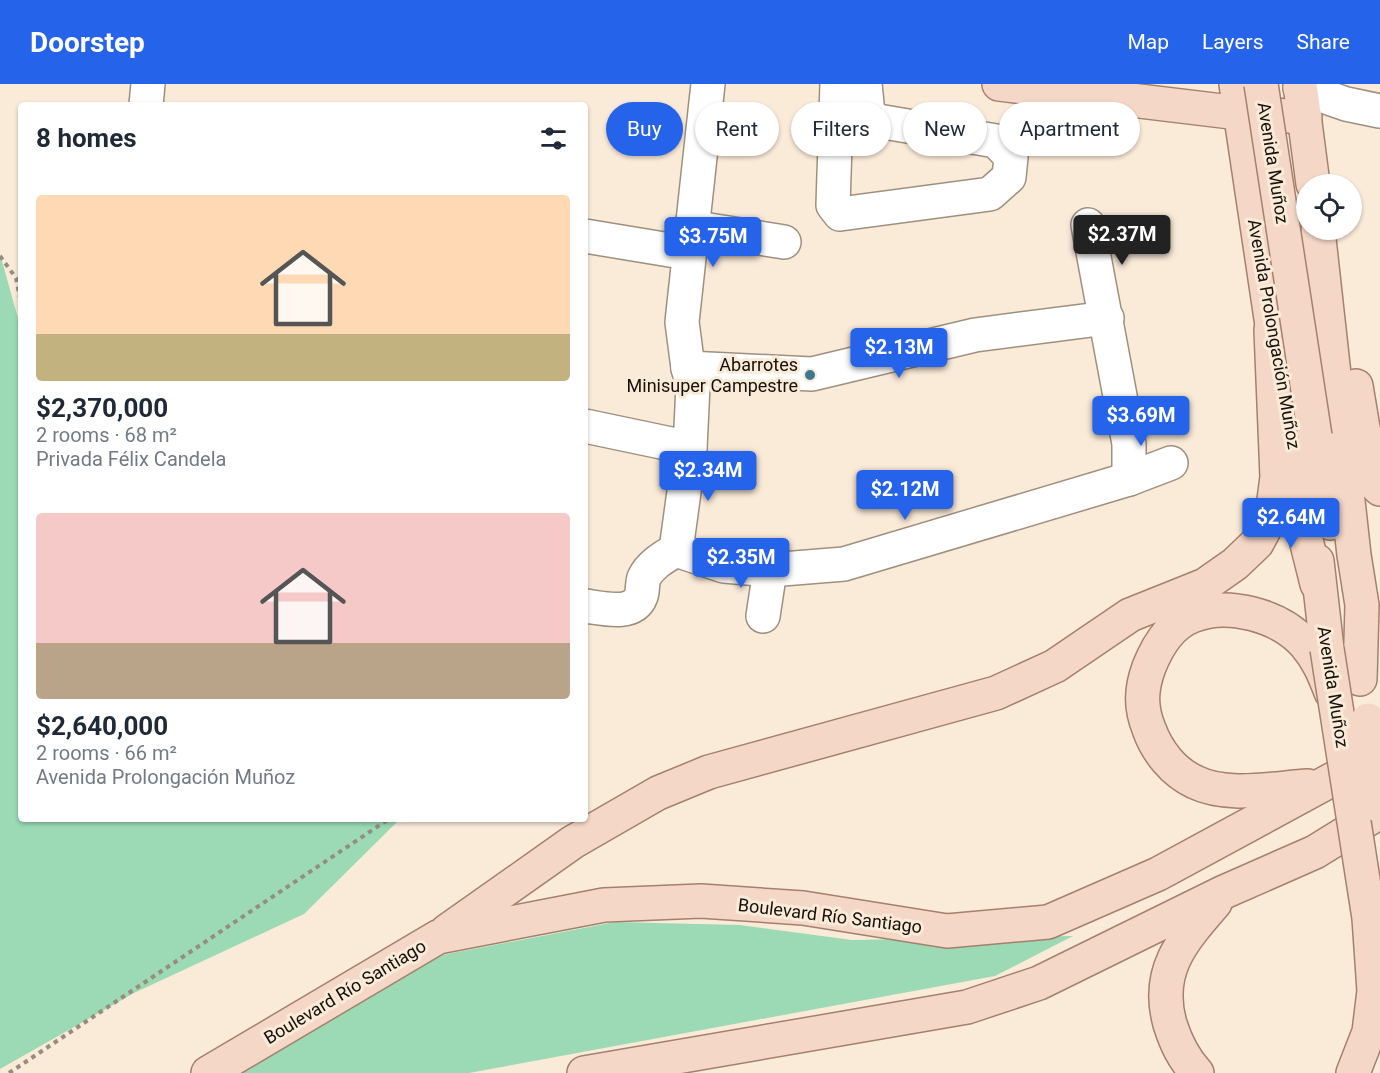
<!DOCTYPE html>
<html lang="en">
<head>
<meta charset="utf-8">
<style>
	:root { --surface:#fff; --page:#f2f2f3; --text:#1f2937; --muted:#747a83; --accent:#2563eb }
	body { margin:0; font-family:Roboto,sans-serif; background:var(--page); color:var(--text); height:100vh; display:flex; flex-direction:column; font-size:22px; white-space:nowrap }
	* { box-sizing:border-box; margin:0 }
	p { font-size:20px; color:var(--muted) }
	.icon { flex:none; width:33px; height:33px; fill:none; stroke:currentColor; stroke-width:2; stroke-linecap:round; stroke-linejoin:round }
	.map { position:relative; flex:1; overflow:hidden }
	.details { position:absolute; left:18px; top:18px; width:570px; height:720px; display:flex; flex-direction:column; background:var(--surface); border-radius:6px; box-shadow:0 2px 4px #0004 }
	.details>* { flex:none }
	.hud { position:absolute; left:606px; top:18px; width:570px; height:54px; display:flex; gap:12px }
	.buttons { position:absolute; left:1296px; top:90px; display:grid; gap:12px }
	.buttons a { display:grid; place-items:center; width:66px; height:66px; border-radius:50%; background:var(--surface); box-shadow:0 2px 4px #0004; font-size:30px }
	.price { position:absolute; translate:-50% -51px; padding:0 14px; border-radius:6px; background:var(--accent); color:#fff; font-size:20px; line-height:39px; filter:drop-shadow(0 2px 3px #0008) }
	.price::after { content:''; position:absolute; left:50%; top:36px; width:18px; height:14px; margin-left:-9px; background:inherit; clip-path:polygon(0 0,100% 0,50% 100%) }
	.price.selected { background:#222; color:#fff }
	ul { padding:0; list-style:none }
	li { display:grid; align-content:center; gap:12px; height:318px; padding:0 18px }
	li span { display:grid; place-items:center; height:186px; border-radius:6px; color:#555 }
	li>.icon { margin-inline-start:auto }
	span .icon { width:108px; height:108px; fill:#fffc; stroke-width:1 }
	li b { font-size:26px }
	h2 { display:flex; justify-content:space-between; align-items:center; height:72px; padding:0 18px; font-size:26px }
	.chip { padding:0 21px; border-radius:27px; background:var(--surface); box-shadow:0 2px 4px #0004; font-size:21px; line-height:54px }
	.chip.selected { background:var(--accent); color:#fff }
	header { display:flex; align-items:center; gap:36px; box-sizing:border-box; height:84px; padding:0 30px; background:var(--accent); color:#fff }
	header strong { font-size:28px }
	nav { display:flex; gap:33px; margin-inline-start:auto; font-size:21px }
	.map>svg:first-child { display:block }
</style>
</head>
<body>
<header>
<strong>Doorstep</strong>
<nav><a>Map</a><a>Layers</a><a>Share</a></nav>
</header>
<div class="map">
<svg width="1380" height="989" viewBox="0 0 1380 989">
	<rect width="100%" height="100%" fill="#faead8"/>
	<!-- green -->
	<g fill="#9bdab5">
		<path d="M0 170 21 245V735H400L304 830 134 909 0 985Z"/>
		<path d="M615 838 740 841 852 856 1073 852 995 892 469 989H240L338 927 442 871Z"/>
	</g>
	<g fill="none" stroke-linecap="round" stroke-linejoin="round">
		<defs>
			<g id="minor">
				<path d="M837 0 833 121 840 130 990 110 1009 93 1011 73 996 57 878 37 868 30 865 0"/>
				<path d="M1300 4 1346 20 1380 27"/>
				<path d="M146 21 148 0"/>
				<path d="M1088 141 1129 360V395"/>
				<path d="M690 143 784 158"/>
				<path d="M585 152 688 169"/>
				<path d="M688 284 812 290 975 251 1107 234"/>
				<path d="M585 342 690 364"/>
				<path d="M676 466 690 364 693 302 688 284 682 238 708 0"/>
				<path d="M585 522C602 524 633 533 641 512 643 507 642 499 644 494 650 481 664 473 676 466L724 482 770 486 844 480 1129 395 1171 379"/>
				<path d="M763 532 770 486"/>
			</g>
			<g id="major">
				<path d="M999 0 1239 29 1305 33"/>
				<path d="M1236 0 1276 268"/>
				<path d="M1300 0 1313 100"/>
				<path d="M1318 146 1354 471 1362 521 1360 595"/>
				<path d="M1356 302 1363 344 1376 401 1380 405"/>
				<path d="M1315 352 1330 439"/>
				<path d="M1293 360 1302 440 1317 500"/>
				<path d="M1317 477 1327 565"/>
				<path d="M1308 702C1274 704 1227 714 1195 698 1173 688 1157 667 1149 645 1140 623 1141 605 1149 583 1157 563 1171 540 1192 532 1228 517 1280 532 1305 560 1318 575 1324 590 1331 608"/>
				<path d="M447 847 573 758 658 709 709 688 996 609 1055 582 1130 531 1205 501 1235 480 1257 459 1272 431 1277 393 1271 246"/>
				<path d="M208 989 438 853 604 821 701 817 803 824 947 847 1048 838 1158 790 1370 675"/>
				<path d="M584 989 967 923 1039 899 1224 808 1315 768 1378 729"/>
				<path d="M1197 989C1183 974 1176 959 1170 940 1155 887 1182 857 1215 819"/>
				<path d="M1353 989 1369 948 1374 907 1369 834"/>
			</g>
		</defs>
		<!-- minor casing -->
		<use href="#minor" stroke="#9e907f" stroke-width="36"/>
		<!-- major casing -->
		<use href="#major" stroke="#a3816c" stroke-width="36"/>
		<!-- path -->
		<g stroke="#978c7f" stroke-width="4" stroke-dasharray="4.5 4.5" stroke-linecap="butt">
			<path d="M0 172 16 194 21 219"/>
			<path d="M9 989 389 735"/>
		</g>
		<!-- minor -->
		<use href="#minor" stroke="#fff" stroke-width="33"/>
		<!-- major -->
		<use href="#major" stroke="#f5d7c7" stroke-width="33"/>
		<defs>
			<g id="major-bridge">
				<path d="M1261 0 1315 352"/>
				<path d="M1327 565 1369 834"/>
				<path d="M1368 636 1380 722"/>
			</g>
		</defs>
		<!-- major-bridge casing -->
		<use href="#major-bridge" stroke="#a3816c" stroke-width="36" stroke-linecap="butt"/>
		<!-- major-bridge -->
		<use href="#major-bridge" stroke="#f5d7c7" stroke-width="33"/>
	</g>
	<!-- markers -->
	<circle fill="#397b8d" stroke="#faead8" stroke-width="2" cx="810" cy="291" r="6"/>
	<g text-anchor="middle" stroke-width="6" stroke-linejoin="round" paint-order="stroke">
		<!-- street labels -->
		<g font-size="18" fill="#16110b" stroke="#faead8">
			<text transform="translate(1273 79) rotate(81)" y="6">Avenida Muñoz</text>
			<text transform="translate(1274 250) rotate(80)" y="6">Avenida Prolongación Muñoz</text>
			<text transform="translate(1333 603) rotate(81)" y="6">Avenida Muñoz</text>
			<text transform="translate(830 832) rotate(7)" y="6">Boulevard Río Santiago</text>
			<text transform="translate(345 908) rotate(-31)" y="6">Boulevard Río Santiago</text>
		</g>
		<!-- poi labels -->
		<g font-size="18" fill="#16110b" stroke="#faead8" text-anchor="end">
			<text x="798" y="287">Abarrotes<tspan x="798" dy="21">Minisuper Campestre</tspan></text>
		</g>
	</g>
</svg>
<div class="buttons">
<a><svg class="icon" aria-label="locate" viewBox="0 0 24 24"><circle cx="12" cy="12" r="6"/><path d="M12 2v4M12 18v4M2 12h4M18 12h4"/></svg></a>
</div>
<b class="price selected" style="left:1122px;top:182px">$2.37M</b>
<b class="price" style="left:713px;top:184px">$3.75M</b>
<b class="price" style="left:899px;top:295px">$2.13M</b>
<b class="price" style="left:1141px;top:363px">$3.69M</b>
<b class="price" style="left:708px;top:418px">$2.34M</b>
<b class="price" style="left:905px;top:437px">$2.12M</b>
<b class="price" style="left:1291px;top:465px">$2.64M</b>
<b class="price" style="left:741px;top:505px">$2.35M</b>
<div class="hud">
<a class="chip selected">Buy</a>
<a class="chip">Rent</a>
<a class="chip">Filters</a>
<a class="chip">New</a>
<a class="chip">Apartment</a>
</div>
<section class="details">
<h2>8 homes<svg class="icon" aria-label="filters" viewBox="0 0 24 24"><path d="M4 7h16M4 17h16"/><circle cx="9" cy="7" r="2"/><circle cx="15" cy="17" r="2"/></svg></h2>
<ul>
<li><span style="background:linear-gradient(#ffd9b3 75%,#c2b280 0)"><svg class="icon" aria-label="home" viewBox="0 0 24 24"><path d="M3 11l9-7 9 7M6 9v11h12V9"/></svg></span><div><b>$2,370,000</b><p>2 rooms · 68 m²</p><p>Privada Félix Candela</p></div></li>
<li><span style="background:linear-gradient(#f6c9c9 70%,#b9a48a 0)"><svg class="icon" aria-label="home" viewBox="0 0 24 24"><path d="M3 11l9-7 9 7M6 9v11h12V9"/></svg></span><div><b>$2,640,000</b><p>2 rooms · 66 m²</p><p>Avenida Prolongación Muñoz</p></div></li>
</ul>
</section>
</div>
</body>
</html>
